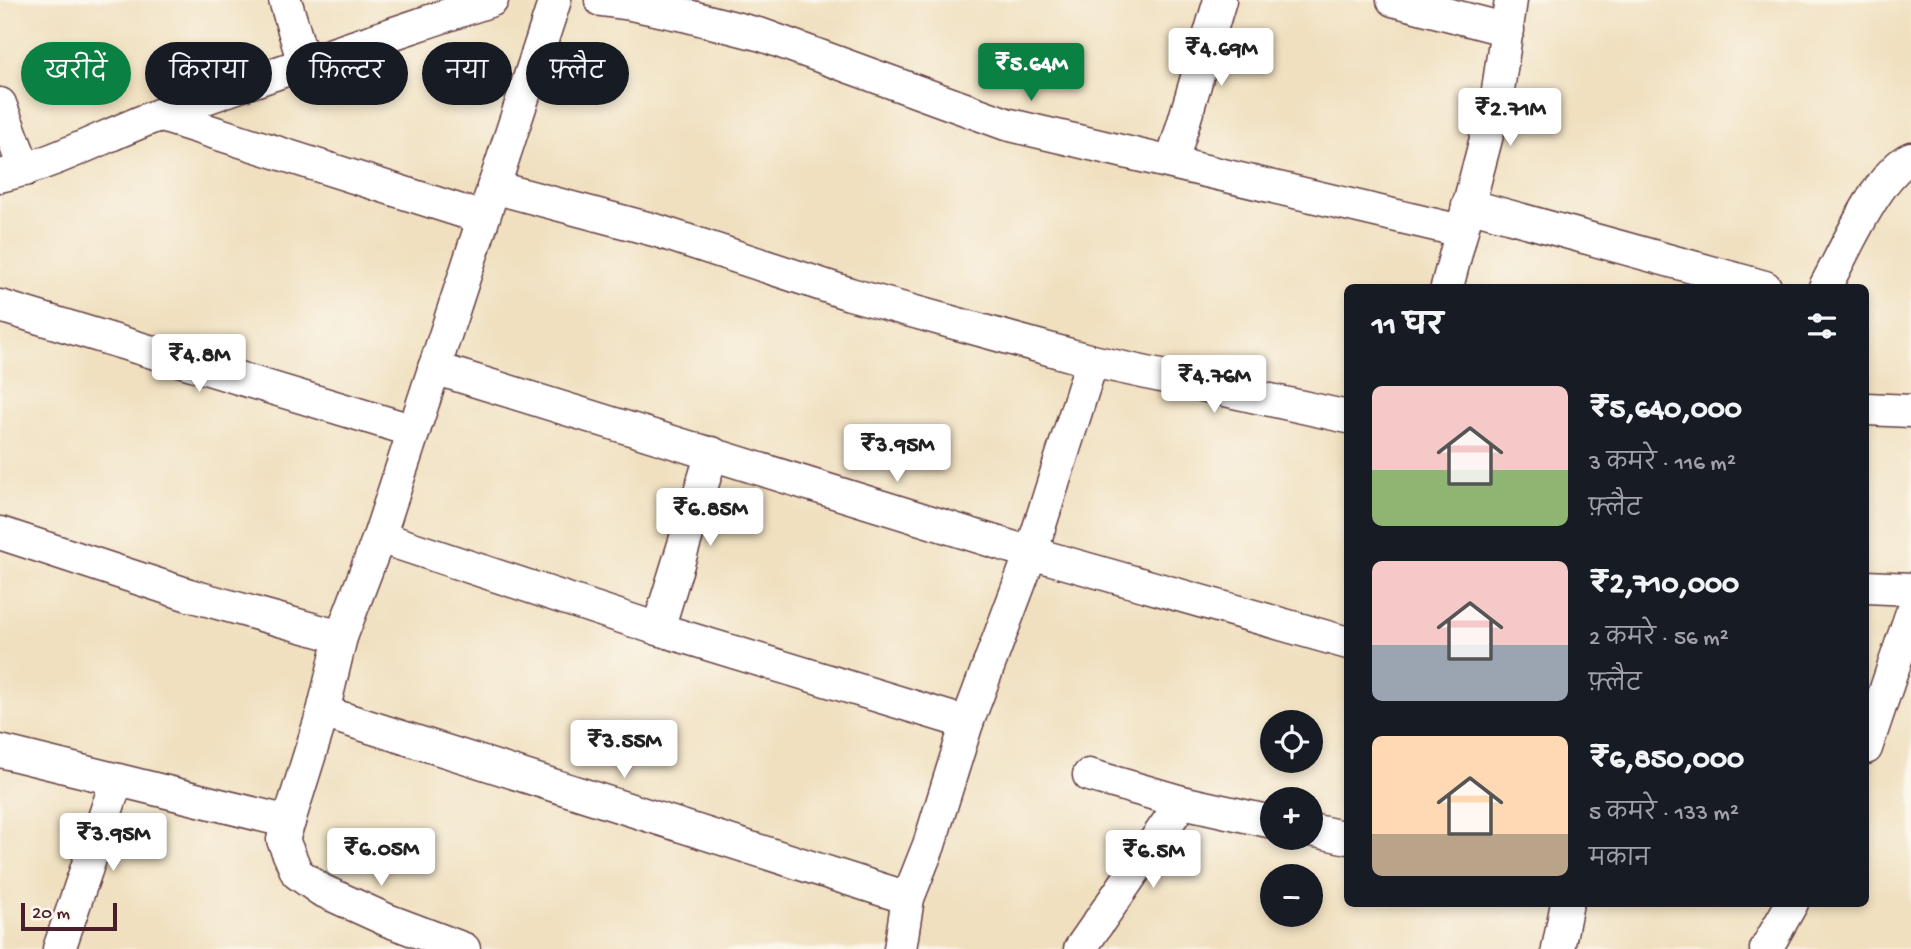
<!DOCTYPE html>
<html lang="hi">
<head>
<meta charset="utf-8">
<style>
	:root { --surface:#171b24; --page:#20242c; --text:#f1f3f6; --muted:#9ea1a6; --accent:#0b8043 }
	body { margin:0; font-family:"Gochi Hand","Playpen Sans Deva",sans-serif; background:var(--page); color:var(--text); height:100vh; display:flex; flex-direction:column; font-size:26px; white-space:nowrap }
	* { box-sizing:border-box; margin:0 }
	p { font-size:23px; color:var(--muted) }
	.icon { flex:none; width:38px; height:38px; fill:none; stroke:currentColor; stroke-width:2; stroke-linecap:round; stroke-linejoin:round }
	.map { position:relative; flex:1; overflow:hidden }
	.details { position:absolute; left:1344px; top:284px; width:525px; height:623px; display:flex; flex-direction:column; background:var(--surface); border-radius:10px; box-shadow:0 4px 10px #0003 }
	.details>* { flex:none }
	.hud { position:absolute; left:21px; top:42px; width:665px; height:63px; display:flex; gap:14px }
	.fabs { position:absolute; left:1260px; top:710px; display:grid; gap:14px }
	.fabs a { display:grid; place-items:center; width:63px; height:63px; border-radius:50%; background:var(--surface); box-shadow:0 4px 10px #0003; font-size:35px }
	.scale { position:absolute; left:21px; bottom:18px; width:96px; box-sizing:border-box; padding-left:7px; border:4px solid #4a1f2b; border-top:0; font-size:19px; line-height:24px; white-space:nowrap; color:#4a1f2b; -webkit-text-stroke:5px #fbf7ec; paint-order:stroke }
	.price { position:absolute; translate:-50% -60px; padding:0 16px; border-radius:7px; background:#fff; color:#222; font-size:23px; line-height:46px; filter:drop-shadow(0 2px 4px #0008) }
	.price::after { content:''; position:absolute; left:50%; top:42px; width:21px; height:16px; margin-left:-10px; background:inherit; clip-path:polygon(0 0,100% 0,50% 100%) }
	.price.current { background:var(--accent); color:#fff }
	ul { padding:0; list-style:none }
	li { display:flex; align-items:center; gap:21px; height:175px; padding:0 28px }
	li span { display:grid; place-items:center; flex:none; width:196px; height:140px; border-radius:10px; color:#555 }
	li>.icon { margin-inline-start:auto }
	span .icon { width:84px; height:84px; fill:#fffc; stroke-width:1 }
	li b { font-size:30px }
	h2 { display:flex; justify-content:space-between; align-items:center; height:84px; padding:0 28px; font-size:30px }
	.pill { padding:0 24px; border-radius:32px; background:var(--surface); box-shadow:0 4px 10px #0003; font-size:24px; line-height:63px }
	.pill.current { background:var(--accent); color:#fff }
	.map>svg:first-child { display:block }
</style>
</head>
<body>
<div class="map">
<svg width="1911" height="949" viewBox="0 0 1911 949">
	<rect width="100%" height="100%" fill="#fbf7ec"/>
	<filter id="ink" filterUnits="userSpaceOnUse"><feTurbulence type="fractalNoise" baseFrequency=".0143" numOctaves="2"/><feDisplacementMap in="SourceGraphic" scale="14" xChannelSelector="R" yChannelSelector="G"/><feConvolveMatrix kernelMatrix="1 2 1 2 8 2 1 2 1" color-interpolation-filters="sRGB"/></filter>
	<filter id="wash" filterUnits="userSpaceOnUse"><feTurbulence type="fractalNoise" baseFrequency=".00686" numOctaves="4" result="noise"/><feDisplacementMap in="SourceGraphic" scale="28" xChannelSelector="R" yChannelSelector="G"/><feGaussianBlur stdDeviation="1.57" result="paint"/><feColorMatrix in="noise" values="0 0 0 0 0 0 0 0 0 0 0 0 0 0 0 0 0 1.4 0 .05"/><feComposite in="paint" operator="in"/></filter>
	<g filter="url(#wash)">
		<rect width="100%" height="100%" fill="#f0e0c0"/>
	</g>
	<g filter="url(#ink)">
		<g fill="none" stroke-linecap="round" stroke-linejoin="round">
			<defs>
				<g id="street">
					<path d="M285 0 304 64"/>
					<path d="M601 0 631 4 684 15 762 35 1006 124 1461 231"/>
					<path d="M1393 0 1508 30"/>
					<path d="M0 104 25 170"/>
					<path d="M159 115 483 218"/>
					<path d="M1172 162 1220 0"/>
					<path d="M0 176C57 163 109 133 164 113 273 73 383 37 492 0"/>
					<path d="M493 187 658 231 850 294 1092 361 1031 553 967 723 929 845 908 898 900 949"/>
					<path d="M1468 205 1765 287"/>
					<path d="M1447 287 1497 97 1511 0"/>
					<path d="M1825 287C1843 255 1878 172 1911 158"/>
					<path d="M0 306 414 431"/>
					<path d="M1092 361 1348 417"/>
					<path d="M434 368 1031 553 1348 643"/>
					<path d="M1866 409 1911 411"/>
					<path d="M0 533 189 595 341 637"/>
					<path d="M379 537 658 629 967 723"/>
					<path d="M1866 587 1911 589"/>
					<path d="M658 629 712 453"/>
					<path d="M323 712 908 898"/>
					<path d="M1866 748 1911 615"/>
					<path d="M0 751 289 822"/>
					<path d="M1089 775 1182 802 1272 822"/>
					<path d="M1311 830 1348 838"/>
					<path d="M59 949 117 780"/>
					<path d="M464 949 387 920 321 890 297 873 283 840 323 712 341 637 379 537 555 0"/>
					<path d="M1080 949 1182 802"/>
					<path d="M1558 949 1567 903"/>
					<path d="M1766 949 1792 903"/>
				</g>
			</defs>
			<!-- street casing -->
			<use href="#street" stroke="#633c41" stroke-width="35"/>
			<!-- street -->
			<use href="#street" stroke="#fff" stroke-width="32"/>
		</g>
	</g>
</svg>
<div class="fabs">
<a><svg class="icon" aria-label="locate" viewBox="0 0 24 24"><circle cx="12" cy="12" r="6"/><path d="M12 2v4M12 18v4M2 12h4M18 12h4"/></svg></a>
<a>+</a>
<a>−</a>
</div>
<div class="scale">20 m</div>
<b class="price" style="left:1221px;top:88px">₹4.69M</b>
<b class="price current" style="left:1031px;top:103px">₹5.64M</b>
<b class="price" style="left:1510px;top:148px">₹2.71M</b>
<b class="price" style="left:199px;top:394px">₹4.8M</b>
<b class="price" style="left:1214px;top:415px">₹4.76M</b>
<b class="price" style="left:897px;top:484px">₹3.95M</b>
<b class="price" style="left:710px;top:548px">₹6.85M</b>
<b class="price" style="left:624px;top:780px">₹3.55M</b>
<b class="price" style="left:113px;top:873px">₹3.95M</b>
<b class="price" style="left:381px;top:888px">₹6.05M</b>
<b class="price" style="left:1153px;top:890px">₹6.5M</b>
<div class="hud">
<a class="pill current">खरीदें</a>
<a class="pill">किराया</a>
<a class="pill">फ़िल्टर</a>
<a class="pill">नया</a>
<a class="pill">फ़्लैट</a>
</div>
<section class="details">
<h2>11 घर<svg class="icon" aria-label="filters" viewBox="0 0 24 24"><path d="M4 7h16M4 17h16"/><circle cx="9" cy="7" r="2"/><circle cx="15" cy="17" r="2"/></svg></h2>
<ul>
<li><span style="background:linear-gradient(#f6c9c9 60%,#8fb573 0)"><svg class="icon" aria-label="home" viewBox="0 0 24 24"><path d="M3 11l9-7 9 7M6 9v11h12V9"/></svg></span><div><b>₹5,640,000</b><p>3 कमरे · 116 m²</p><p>फ़्लैट</p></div></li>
<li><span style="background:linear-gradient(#f6c9c9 60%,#9aa5b1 0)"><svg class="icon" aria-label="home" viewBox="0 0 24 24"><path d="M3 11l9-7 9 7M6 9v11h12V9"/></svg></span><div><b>₹2,710,000</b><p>2 कमरे · 56 m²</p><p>फ़्लैट</p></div></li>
<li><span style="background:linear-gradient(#ffd9b3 70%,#b9a48a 0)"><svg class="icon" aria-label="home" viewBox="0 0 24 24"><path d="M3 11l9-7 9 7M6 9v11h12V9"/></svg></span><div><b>₹6,850,000</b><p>5 कमरे · 133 m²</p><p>मकान</p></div></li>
</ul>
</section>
</div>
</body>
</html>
